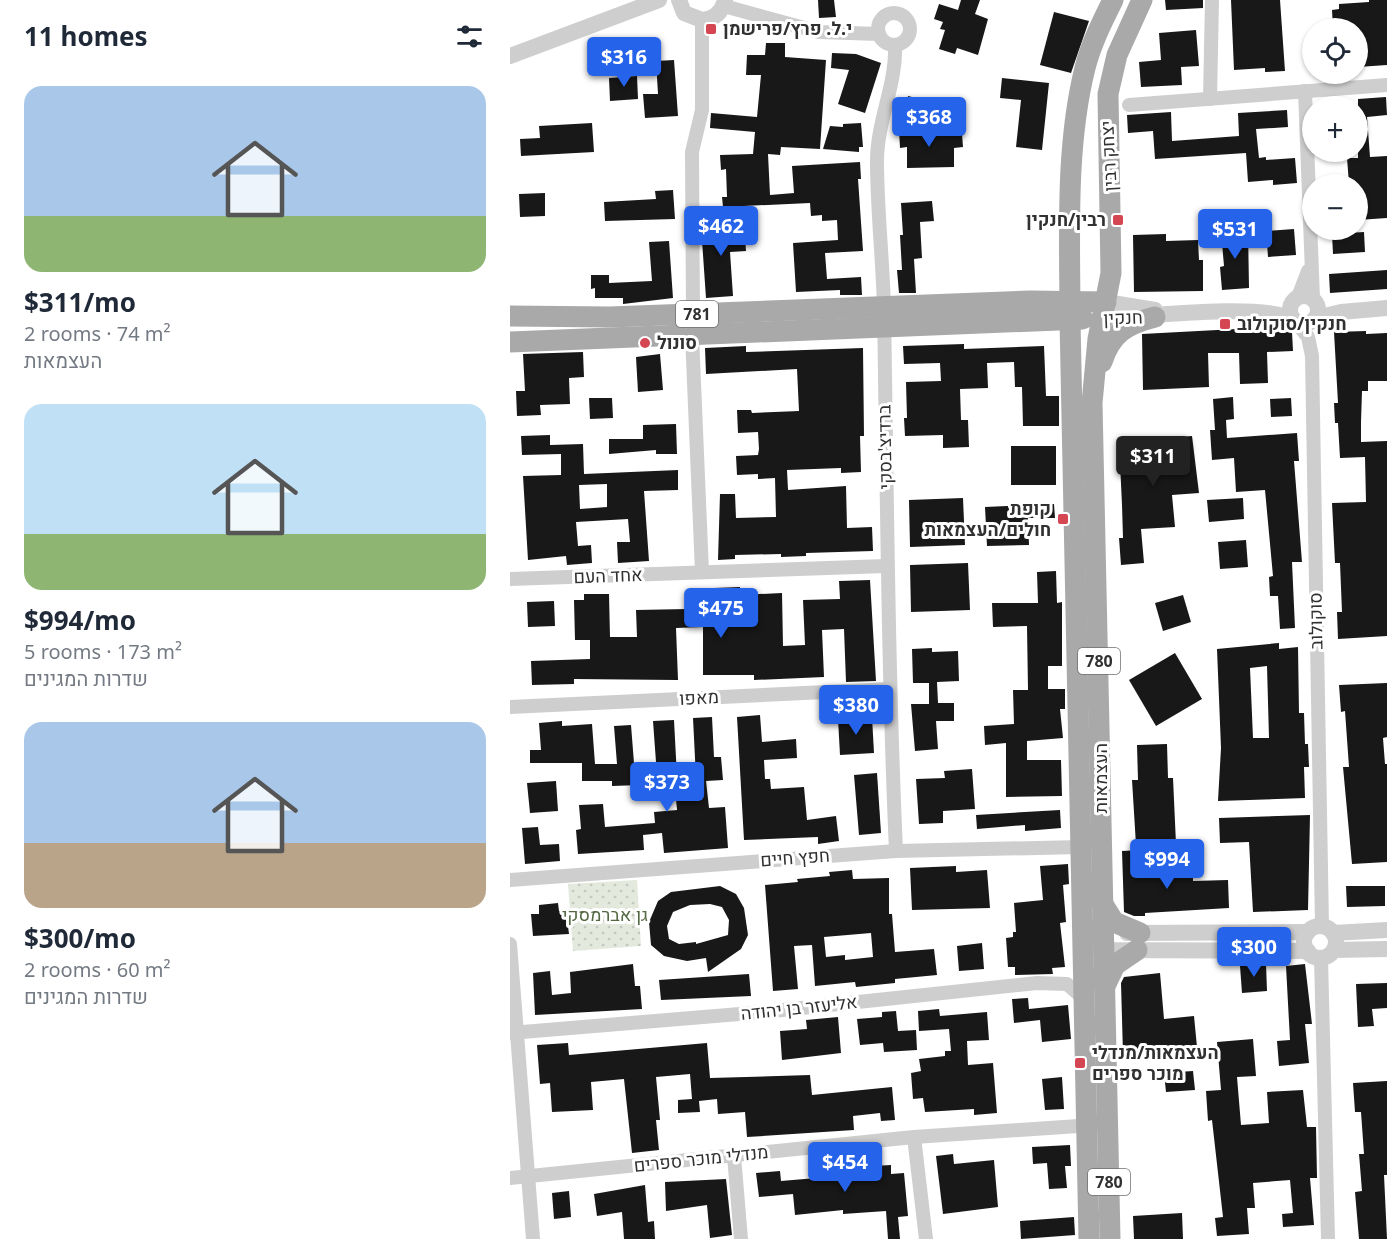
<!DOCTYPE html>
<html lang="en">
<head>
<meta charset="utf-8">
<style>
	:root { --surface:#fff; --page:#f2f2f3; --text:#1f2937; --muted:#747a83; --accent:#2563eb }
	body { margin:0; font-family:"Noto Sans",Heebo,sans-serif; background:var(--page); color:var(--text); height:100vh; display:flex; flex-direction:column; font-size:22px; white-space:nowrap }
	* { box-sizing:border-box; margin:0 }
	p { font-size:20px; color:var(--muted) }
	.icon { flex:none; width:33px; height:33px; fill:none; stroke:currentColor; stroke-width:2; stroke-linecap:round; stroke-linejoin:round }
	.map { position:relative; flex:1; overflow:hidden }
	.panel { display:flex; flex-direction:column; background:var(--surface); width:510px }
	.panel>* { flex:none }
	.buttons { position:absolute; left:792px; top:18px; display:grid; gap:12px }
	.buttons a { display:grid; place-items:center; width:66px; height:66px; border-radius:50%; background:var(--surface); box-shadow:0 2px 4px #0004; font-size:30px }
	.price { position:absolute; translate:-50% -51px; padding:0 14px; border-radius:6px; background:var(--accent); color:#fff; font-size:20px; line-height:39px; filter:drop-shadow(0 2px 3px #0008) }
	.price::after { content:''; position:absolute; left:50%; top:36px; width:18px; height:14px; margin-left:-9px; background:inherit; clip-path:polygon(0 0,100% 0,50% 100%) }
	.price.selected { background:#222; color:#fff }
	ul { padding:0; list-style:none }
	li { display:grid; align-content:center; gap:12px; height:318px; padding:0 24px }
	li span { display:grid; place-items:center; height:186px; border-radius:18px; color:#555 }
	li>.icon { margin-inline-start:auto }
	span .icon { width:108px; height:108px; fill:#fffc; stroke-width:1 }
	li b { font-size:26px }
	h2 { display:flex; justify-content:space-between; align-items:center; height:72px; padding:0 24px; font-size:26px }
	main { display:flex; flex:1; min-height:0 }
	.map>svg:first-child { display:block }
</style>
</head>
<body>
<main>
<section class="panel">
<h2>11 homes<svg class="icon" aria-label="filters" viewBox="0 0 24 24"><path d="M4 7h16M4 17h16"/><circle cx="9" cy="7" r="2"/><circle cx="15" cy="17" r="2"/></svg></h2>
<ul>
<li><span style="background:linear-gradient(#a9c7e8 70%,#8fb573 0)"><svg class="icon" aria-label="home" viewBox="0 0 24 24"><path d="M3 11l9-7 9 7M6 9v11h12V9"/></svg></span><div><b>$311/mo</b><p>2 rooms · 74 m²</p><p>העצמאות</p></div></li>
<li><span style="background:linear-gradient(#bfe0f5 70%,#8fb573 0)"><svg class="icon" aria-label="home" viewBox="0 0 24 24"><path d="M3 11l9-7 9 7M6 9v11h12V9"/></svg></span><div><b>$994/mo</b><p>5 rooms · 173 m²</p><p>שדרות המגינים</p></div></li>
<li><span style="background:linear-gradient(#a9c7e8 65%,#b9a48a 0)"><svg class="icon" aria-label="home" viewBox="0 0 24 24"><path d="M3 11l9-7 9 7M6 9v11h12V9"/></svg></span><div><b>$300/mo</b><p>2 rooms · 60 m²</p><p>שדרות המגינים</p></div></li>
</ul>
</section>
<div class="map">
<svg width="877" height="1239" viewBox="0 0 877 1239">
	<defs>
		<pattern id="park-dots" width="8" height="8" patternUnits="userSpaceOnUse" patternTransform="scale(1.5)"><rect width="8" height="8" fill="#e4e9de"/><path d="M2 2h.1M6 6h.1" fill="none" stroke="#c4c8bf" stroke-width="1.8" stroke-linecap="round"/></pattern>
	</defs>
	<rect width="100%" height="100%" fill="#fff"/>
	<!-- park -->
	<path fill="url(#park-dots)" d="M127 880 131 946 63 951 58 884Z"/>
	<!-- building -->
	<g fill="#181818" fill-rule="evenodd">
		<path d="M308 0H324L326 17 309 18Z"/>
		<path d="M451 0H470L465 14 478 19 468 55 447 48 445 54 429 49 435 30 430 29 433 22 424 19 429 4 448 10Z"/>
		<path d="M655 0H693V8L656 10Z"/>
		<path d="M721 0H770L775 71 755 72V68L724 70Z"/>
		<path d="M859 0H877V65L848 67V28H823L822 10 829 9V4L859 2Z"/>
		<path d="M544 12 579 21 561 73 530 65Z"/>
		<path d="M686 30 689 66 671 67 672 85 631 87 629 62 651 60 649 33Z"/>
		<path d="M256 43H275V57L316 60 310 149 271 147 270 155 258 154 260 195 284 193 282 166 350 162 351 179H348L353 251 315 253 317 279 351 277 352 295H330V290L286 292 283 243 328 240 327 220 312 221V215L301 216 300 203 213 207 212 197H217L216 169 211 170 210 155 243 154 245 132 200 128 201 113 247 117 251 75H236L237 55H255Z"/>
		<path d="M322 53 346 54 371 63 355 113 328 104 339 70 321 68Z"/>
		<path d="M164 60 168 116 135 118 133 94H148L146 61Z"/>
		<path d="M127 76 128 99 100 101 99 78Z"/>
		<path d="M492 78 539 83 532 150 506 147 511 100 490 98Z"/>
		<path d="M398 96 426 103 422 121 393 114Z"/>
		<path d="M876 97 877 115 857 117 860 157 877 156V218L848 220V184H839L837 158H848V99Z"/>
		<path d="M777 110 778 127 746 129 749 158 756 157V160L785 158 787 183 763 185V180L738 182 736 153 645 159 643 131 618 133 617 115 661 112 662 141 729 136 728 113Z"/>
		<path d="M82 123 84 152 11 156 10 139 30 138 29 126Z"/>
		<path d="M351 123 353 147H349V152L313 149 320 126 333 127V124Z"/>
		<path d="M424 128 425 136 452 134 453 147 444 148V167L397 168V147L390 148 389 130Z"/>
		<path d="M163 190 165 219 95 221 94 202 146 199 145 191Z"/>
		<path d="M35 193V216L10 217 9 194Z"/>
		<path d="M422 201 424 221 410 222 412 258 404 259 406 293H389L387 270H392L390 235H393L391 203Z"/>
		<path d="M234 223 236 251 220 252 223 296 196 298 191 226Z"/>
		<path d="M738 229 739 288 712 290 710 267 714 266 711 231Z"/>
		<path d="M784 229 786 255 758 257 756 231Z"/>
		<path d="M854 232 855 252 823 254 822 234Z"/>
		<path d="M656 234V241L688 240 689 260H693V291L624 292 623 235Z"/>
		<path d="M159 241 163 298 113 304V298H85V288L81 289V275H99V283L142 281 139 242Z"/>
		<path d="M877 270V289L820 293 819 274Z"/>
		<path d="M745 328V331L782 332 783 351 757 352 758 383 730 384 729 353H698L699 387 633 390 632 334Z"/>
		<path d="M856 331V334L877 333V381H858V391H852L851 422V442L877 441V636L828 639 827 612H832L830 563H825L822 503 856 502 855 457 830 458 828 423H825L824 403H828L824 332Z"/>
		<path d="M454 344V349L534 346 536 396H549V426H513L512 387H505L504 362 477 363 478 388 450 389 451 420H458L459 447 433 448V435L395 436 394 418H397L396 382 431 381 430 363 394 364 393 346Z"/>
		<path d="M236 346V352L353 348 354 436H350L351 472 331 473V468L277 470 278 490 336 486 337 528 362 527 363 551 296 553V556L271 557V554L225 555V559L208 560 210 494H225L226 518 266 517 265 478 248 479V474L227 475 226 456 248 455 249 449 248 432 228 433 227 410H241L242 413 289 411 287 369 196 374 195 348Z"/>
		<path d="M73 352 74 377 59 378 60 404 30 405 31 415 7 416 6 391H15L13 354Z"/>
		<path d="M150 354 153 390 128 392 126 357Z"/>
		<path d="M723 397 724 419 716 420 717 438 787 433 789 461H784L792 562H782L785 628 770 629 768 596H760L759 577 763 576 755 490 726 492 724 458 702 460 700 430H705L703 399Z"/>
		<path d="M79 398H102L103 418 80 419Z"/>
		<path d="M781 398 782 416 761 417 760 399Z"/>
		<path d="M166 424 167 454H146V450L99 454V439H133V425Z"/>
		<path d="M40 435V445L73 444 74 474 168 470V490L134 491 139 561 108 563 107 542H120L118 519 66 522 68 546 81 545 82 563 57 565 56 556 18 560 13 476 51 475V454L12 455 11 436ZM97 484V507L70 509 69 485Z"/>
		<path d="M682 436 689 493 662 495 665 527 631 529 634 563 611 565 609 538H613L612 505 609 441Z"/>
		<rect x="501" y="446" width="45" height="39"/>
		<path d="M453 498 455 545 400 547 399 500Z"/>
		<path d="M733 498 734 519 699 522 697 500Z"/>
		<path d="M544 504 545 518H518L519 545 477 546 475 507Z"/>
		<path d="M736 540 738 567 710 569 708 542Z"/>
		<path d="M458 563 460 610 401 612 400 565Z"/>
		<path d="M546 571 547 603 552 602V666H538V689H555V709H550L553 738 517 741V760H551L552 796 496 797V743L475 745 474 726 504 724 503 690H518L517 626 483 627 482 603H528L527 572Z"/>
		<path d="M360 580 366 681 336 682 334 629 312 630 314 677 244 680V675H193V627L166 628 168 680 64 679V684L22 685 21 661 80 659V640H65L64 600H74V594H99L100 637H127L126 610 177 609V601L204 600V588L230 587V595L272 593 273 646 295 645 293 600 330 599 329 581Z"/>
		<path d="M673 595 681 622 653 631 645 603Z"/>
		<path d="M44 601 45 626 18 627 17 602Z"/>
		<path d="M769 643V649L788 647 789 713H794L795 744H798L799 767H794L795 798 708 801 711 748 707 649ZM757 666 759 738H743L740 668Z"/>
		<path d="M422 648V652L448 651 449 681 427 682 428 703H444V721H426L428 749 405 751 401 704H419V683H403L402 649Z"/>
		<path d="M665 653 692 699 646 726 619 680Z"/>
		<path d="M877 683V737L873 738 875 764H877V862L842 864 833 767H839L835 711 831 712 829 685Z"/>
		<path d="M250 715 252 742 286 739 287 758 254 760 255 779H260L261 789 294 787 297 820 326 816 329 841 308 844V837L234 840 227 717Z"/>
		<path d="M202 717 204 757H211L213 780 196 781 199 808 215 807 218 848 154 853 152 833 133 835 134 850 68 854 66 830 71 829 69 805 93 804 95 827 145 823 144 812 167 810 166 799 187 798 183 718Z"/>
		<path d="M362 717 364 753 330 755 328 719Z"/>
		<path d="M164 720 167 777 130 780V785L102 786V781H72V763H20V750H31L29 723 52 721V726L82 724 85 764H107L104 726 121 725 124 763 146 762 143 721Z"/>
		<path d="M657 744 658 778H663L666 844 626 845 622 780H628L627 745Z"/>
		<path d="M462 769 465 809 433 811V823L409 824 406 779 435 778 434 771Z"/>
		<path d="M367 773 371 833 349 835 344 775Z"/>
		<path d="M46 781 48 811 20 813 17 783Z"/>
		<path d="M550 810 551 828 515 831V825L467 829 466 815Z"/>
		<path d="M800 815 798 910 743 912 739 842 710 843 709 818Z"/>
		<path d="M28 827 30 845 49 844 50 861 15 864 12 828Z"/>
		<path d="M633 850 634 874 683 873V881L718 880 719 908 635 913V916H624L614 912 612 851Z"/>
		<path d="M558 864 559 884 553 885 556 922 550 923 555 967 542 968 543 974 505 975V967H498L496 938 503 937V932H506L504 903 533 900 530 866Z"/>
		<path d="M446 866V872L477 870 480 908 402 910 400 868Z"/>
		<path d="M342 870 343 879 379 878V914H382L385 952 424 949 427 975 385 979V983L346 987 345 982 305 986 302 945 284 946 288 989 263 991 255 885 288 882 287 879 320 876 319 872ZM361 933 363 957 335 960V955L316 957 314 937Z"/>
		<path d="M210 886 226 894 234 908 238 935 231 949 198 972 196 958 177 961 154 956 141 945 139 922 148 901 161 892ZM200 904 212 907 219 920 218 935 186 944V942L169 944 159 939 157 926 163 912 180 905Z"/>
		<path d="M836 886H875V906L837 907Z"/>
		<path d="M48 903 49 911H56L59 934 23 936 21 914H29V905Z"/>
		<path d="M472 943 474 969 449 971 447 946Z"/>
		<path d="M123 964 125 986H130L132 1009 25 1015 23 973 40 971 42 995 61 993 60 972Z"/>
		<path d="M756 964 757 991 732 993 730 966Z"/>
		<path d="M795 964 802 1024H795L799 1063 769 1066 767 1041 780 1040 776 966Z"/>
		<path d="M650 973 654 1019 684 1016 687 1047 613 1054 611 983 614 977Z"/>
		<path d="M239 974 241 996 151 1000 149 980Z"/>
		<path d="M877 983V1008L862 1009 864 1026 848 1027 846 984Z"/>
		<path d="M518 998 519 1009 558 1005 561 1039 532 1042 530 1020 504 1023 502 999Z"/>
		<path d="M429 1009 430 1016 477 1012 479 1040 457 1041 458 1065 483 1063 487 1113 464 1115V1109L415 1112 413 1098 403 1099 401 1073 411 1071 409 1059 435 1056V1051H441L439 1029 409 1031 408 1011Z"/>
		<path d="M386 1011 388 1031 406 1030 407 1050 374 1052 373 1043 350 1045 347 1019 372 1017V1012Z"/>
		<path d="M328 1017 331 1053 272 1060 270 1031 297 1029 296 1020Z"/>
		<path d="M743 1039 746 1076 727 1077 731 1125 759 1123 757 1092 793 1090 797 1127H806L807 1178H800L804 1225 773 1227 772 1214 783 1213 780 1180 743 1183 745 1208H737L739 1234 707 1236 705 1218 713 1217 702 1120 698 1121 696 1091 711 1090 707 1042Z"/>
		<path d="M58 1043 59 1055 197 1043 200 1078 300 1075 302 1095 382 1087 385 1120 371 1121 370 1113 343 1116 344 1130 237 1137 235 1112 208 1114 207 1099 189 1101 190 1112 168 1113V1100L182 1099 180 1074 146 1077 150 1120H146L149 1150 122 1153 114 1079 81 1082 83 1110 42 1112 40 1083 30 1084 27 1045Z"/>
		<path d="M683 1071 685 1090 656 1092 654 1073Z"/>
		<path d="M552 1077 554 1109 535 1110 532 1079Z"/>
		<path d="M877 1081V1175H874L877 1239H849L845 1192 852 1191 849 1154H854L851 1112H845L843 1083Z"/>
		<path d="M560 1145 561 1166H555L557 1188 539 1189 537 1163 523 1164 522 1147Z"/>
		<path d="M443 1154 444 1164 484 1160 488 1207 433 1214 426 1156Z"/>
		<path d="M381 1165V1174L394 1173 398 1216 388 1217 390 1239H378L376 1211 333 1214V1210L285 1215 283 1194 249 1197 246 1173 270 1171 271 1181 330 1176 329 1168Z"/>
		<path d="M216 1179 222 1235 200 1238 197 1205 156 1211 155 1182Z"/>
		<path d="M135 1185 138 1222 144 1221 145 1239H114L112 1212 87 1216 84 1194Z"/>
		<path d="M59 1191 61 1217 44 1219 42 1193Z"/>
		<path d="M672 1213 673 1239H624L623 1216Z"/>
		<path d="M564 1217 565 1235 511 1239 510 1221Z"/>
	</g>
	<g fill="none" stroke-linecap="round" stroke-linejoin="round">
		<!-- minor -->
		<g stroke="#cecece" stroke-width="14">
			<path d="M214 6 309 32 369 34"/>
			<circle cx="384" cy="29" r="16"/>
			<path d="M385 45C387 83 367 121 367 161 367 211 373 260 374 310 377 491 378 671 386 851"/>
			<path d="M795 91 803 299"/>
			<path d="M700 99 702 0"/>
			<path d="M619 105 877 85"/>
			<path d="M788 297 798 271"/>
			<path d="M183 314 182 152 192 110V20"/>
			<path d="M785 321 798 337 802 356 812 926"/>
			<path d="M182 335 192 572"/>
			<path d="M0 579 376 566"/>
			<path d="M0 707 379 689"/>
			<path d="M0 880 386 851 571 847"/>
			<path d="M0 944 23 1239"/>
			<path d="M811 958 818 1239"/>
			<path d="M0 1033 254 1012 527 983 557 984 573 998"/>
			<path d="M404 1137 416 1239"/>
			<path d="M224 1156 231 1239"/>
			<path d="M0 1178 404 1137 583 1125"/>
		</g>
		<!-- tertiary -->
		<g stroke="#cecece" stroke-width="16">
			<path d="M169 0 174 13 192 20C204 19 212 13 215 0"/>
			<path d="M0 56 149 0"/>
			<circle cx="794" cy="310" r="14"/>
			<path d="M596 302 645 310"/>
			<path d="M806 318 831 312 877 308"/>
			<path d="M592 319C633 317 752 302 784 320"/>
			<circle cx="810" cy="942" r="16"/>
			<path d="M617 933 798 932"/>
			<path d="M823 933 877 930"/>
			<path d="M583 946 592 950 798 951"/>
			<path d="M824 950 877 949"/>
		</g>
		<!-- primary -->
		<g stroke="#a9a9a9" stroke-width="21">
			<path d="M0 316 100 317 520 301 596 302"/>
			<path d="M0 342 573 319"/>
			<path d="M592 362C601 333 617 324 645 317"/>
			<path d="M591 901 604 922 630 933"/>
			<path d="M595 986 605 965 627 950"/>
			<path d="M579 1239 560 320C560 238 555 148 575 68 581 44 592 22 603 0"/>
			<path d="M600 1239 582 403 588 339 601 273 598 94 607 55 632 0"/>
		</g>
	</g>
	<!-- markers -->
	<g fill="#d44651" stroke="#fff" stroke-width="2">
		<rect x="195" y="23" width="12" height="12" rx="3"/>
		<rect x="602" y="214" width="12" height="12" rx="3"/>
		<rect x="709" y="318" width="12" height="12" rx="3"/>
		<circle cx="135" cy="343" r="6"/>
		<rect x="547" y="513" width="12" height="12" rx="3"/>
		<rect x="564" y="1057" width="12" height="12" rx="3"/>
	</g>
	<g text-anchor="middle" stroke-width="6" stroke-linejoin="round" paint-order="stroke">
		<!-- shield labels -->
		<g fill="#fff" stroke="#6f6f6f" stroke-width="1.5">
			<rect x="166" y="301" width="42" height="26" rx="4.5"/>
			<rect x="568" y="648" width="42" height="26" rx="4.5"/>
			<rect x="578" y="1169" width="42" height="26" rx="4.5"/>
		</g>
		<g font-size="16" font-weight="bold" fill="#313131">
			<text x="187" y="320">781</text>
			<text x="589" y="667">780</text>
			<text x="599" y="1188">780</text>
		</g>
		<!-- poi labels -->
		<g font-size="18" font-weight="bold" fill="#313131" stroke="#fff" text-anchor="start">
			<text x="213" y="35">י.ל. פרץ/פרישמן</text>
			<text x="596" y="226" text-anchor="end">רבין/חנקין</text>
			<text x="727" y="330">חנקין/סוקולוב</text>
			<text x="147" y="349">סונול</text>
			<text x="541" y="515" text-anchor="end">קופת<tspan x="541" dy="21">חולים/העצמאות</tspan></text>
			<text x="582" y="1059">העצמאות/מנדלי<tspan x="582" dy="21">מוכר ספרים</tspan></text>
		</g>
		<!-- street labels -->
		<g font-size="18" fill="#313131" stroke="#fff">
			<text transform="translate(599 156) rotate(-93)" y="6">יצחק רבין</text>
			<text transform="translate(613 318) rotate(-2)" y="6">חנקין</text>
			<text transform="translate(375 447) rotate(-91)" y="6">ברדיצ'בסקי</text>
			<text transform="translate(98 576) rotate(-2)" y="6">אחד העם</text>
			<text transform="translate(806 621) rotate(-91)" y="6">סוקולוב</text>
			<text transform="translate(189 698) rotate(-3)" y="6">מאפו</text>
			<text transform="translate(591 778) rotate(-90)" y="6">העצמאות</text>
			<text transform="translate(285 858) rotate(-4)" y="6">חפץ חיים</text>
			<text transform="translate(289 1008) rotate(-6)" y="6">אליעזר בן יהודה</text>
			<text transform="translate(191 1159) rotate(-6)" y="6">מנדלי מוכר ספרים</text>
		</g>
		<!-- park labels -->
		<g font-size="18" fill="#546942" stroke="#fff">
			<text x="95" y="921">גן אברמסקי</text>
		</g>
	</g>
</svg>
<div class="buttons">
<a><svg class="icon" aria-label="locate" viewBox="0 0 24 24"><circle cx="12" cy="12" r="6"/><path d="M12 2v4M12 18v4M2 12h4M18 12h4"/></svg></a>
<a>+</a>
<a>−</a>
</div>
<b class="price" style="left:114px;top:88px">$316</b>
<b class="price" style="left:419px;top:148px">$368</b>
<b class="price" style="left:211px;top:257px">$462</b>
<b class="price" style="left:725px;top:260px">$531</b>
<b class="price selected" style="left:643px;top:487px">$311</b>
<b class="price" style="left:211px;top:639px">$475</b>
<b class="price" style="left:346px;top:736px">$380</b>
<b class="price" style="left:157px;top:813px">$373</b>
<b class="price" style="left:657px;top:890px">$994</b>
<b class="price" style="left:744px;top:978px">$300</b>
<b class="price" style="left:335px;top:1193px">$454</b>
</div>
</main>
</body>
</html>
